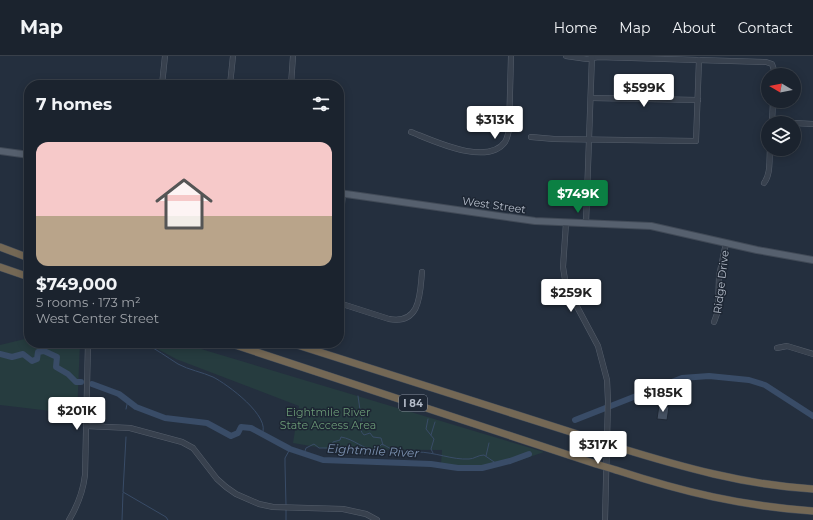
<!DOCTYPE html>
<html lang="en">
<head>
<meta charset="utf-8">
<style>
	:root { --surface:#1b232e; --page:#282f3a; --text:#f1f3f6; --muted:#a0a4aa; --line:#39404a; --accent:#0b8043 }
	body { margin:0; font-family:Montserrat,sans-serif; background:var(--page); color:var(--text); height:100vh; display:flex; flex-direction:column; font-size:15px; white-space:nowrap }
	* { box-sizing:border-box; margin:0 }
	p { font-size:13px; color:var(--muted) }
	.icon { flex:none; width:22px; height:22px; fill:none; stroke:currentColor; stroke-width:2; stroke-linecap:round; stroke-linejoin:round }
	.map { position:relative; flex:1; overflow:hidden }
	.details { position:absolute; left:24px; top:24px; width:320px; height:268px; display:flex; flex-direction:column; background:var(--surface); border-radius:16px; box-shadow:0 2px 10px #0003,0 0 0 1px var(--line) }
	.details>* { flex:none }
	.needle { width:26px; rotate:280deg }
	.controls { position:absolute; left:761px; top:12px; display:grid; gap:8px }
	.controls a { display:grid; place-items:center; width:40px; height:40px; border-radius:50%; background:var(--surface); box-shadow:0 2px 10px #0003,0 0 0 1px var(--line); font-size:20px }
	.price { position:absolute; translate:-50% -34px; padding:0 9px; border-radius:4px; background:#fff; color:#222; font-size:13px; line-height:26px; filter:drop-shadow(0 1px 2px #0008) }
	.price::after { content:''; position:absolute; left:50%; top:24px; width:12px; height:9px; margin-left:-6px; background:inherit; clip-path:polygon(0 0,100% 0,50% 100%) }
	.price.current { background:var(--accent); color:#fff }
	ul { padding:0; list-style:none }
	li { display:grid; align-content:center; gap:8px; height:212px; padding:0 12px }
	li span { display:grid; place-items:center; height:124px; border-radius:12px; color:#555 }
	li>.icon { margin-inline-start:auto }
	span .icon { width:72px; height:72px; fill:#fffc; stroke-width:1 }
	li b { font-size:17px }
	h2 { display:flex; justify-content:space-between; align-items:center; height:48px; padding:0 12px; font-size:17px }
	header { display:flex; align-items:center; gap:24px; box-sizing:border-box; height:56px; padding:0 20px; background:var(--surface); border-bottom:1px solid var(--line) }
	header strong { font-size:19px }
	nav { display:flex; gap:22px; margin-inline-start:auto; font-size:14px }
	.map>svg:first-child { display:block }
</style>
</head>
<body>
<header>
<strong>Map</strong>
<nav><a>Home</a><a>Map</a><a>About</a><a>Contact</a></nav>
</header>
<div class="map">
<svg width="813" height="464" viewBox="0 0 813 464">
	<rect width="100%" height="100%" fill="#242f3e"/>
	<!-- green -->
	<g fill="#263c3f">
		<path d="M29 282V287H80L77 358 0 349V289Z"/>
		<path d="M147 287H181L544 396 515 406 495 409H441L442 394 328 393 293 387 299 350 176 303Z"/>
	</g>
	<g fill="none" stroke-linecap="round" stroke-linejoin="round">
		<!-- stream -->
		<g stroke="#394c67" stroke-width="1">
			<path d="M144 287C156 293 167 301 178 308 189 314 202 316 213 321 227 328 272 361 262 378"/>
			<path d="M358 340 360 354 362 360C361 367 358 373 364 379L370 377 373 381 381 382 383 389"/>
			<path d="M126 353 128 344"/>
			<path d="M428 363 426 373 434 383 431 393 433 397"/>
			<path d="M431 379 435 366"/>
			<path d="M126 381 123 436 166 461 168 464"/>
			<path d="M304 398 306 392 314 388 319 392H331L333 386 340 384 341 381C354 383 362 393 376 394L382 388C388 391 392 394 398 396 403 398 411 396 417 396 435 396 452 404 469 403 474 403 478 399 484 399L497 408"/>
			<path d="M486 400 489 387"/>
			<path d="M286 449 285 409V402L290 393"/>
			<path d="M286 453V464"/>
			<path d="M122 464 123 437"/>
		</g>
		<!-- river -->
		<g stroke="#394c67" stroke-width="6">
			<path d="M0 298 12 301 23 298 32 305 37 303 38 296 44 295 57 301 56 311 68 318 76 326H81"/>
			<path d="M92 328 119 338 136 351 165 362 207 367 231 380 238 377 241 371 251 372 290 393 323 404 431 408 458 412H482L510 405 529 398"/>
			<path d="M575 364 682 322 709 320 749 324 765 329 813 360"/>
		</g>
	</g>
	<!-- building -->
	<path fill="#455162" stroke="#1f2835" d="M659 349 669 351 667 364 657 363Z"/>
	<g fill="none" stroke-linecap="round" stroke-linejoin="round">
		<defs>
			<g id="minor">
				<path d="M566 0 587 3 598 1 766 6 772 8 774 14V19"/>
				<path d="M162 29 165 0"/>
				<path d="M230 29 233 0"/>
				<path d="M291 29 293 0"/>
				<path d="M591 42 698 44"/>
				<path d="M772 66 791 67"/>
				<path d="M772 67 773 45"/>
				<path d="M794 67 813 68"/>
				<path d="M411 76C432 84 487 111 505 86 507 83 508 78 509 74L511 0"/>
				<path d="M531 81 554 83 696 85 699 4"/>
				<path d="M764 127C771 118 769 104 770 93"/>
				<path d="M566 167 563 211 566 230 598 290 607 324 608 345 605 464"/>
				<path d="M586 167 592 0"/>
				<path d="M339 181 343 137"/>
				<path d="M339 247 389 263C421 269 420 237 422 216"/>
				<path d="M714 266 718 255 719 220 726 187"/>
				<path d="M777 292 787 290 813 298"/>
				<path d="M86 370 130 372 182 386 193 392 217 423 226 431 236 438 259 448 273 451 343 453 366 458 377 464"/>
				<path d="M69 464C78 449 83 436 85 419L88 287"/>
			</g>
			<g id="major">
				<path d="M0 95 29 99"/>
				<path d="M339 137 535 165 651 170 757 194 813 204"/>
			</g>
			<g id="highway">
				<path d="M0 191 29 202"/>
				<path d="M0 211 29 221"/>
				<path d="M229 287 596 408"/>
				<path d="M291 287 596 384"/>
				<path d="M617 391C682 411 745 429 813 433"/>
				<path d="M616 414C683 436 742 450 813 455"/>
			</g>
		</defs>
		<!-- minor casing -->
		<use href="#minor" stroke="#565f6c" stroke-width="6"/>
		<!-- major casing -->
		<use href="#major" stroke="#414a57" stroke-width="8"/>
		<!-- highway casing -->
		<use href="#highway" stroke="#434c59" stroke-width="8"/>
		<!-- minor -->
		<use href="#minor" stroke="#38414e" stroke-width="5"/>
		<!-- major -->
		<use href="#major" stroke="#56606e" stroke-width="6"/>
		<!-- highway -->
		<use href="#highway" stroke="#746855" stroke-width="7"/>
		<defs>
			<g id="highway-bridge">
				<path d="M596 384 617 391"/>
				<path d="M596 408 616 414"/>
			</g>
		</defs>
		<!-- highway-bridge casing -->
		<use href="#highway-bridge" stroke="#434c59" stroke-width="8" stroke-linecap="butt"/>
		<!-- highway-bridge -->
		<use href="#highway-bridge" stroke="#746855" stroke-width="7"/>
	</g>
	<g text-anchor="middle" stroke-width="3" stroke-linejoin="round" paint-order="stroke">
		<!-- shield labels -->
		<rect fill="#1d2633" stroke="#878f9c" stroke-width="1" x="399" y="339" width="28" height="16" rx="3"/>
		<g font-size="10" font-weight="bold" fill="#b4bcc9">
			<text x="413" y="351">I 84</text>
		</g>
		<!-- street labels -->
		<g font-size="11" fill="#b4bcc9" stroke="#1d2633">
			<text transform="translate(494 149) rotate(8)" y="4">West Street</text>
			<text transform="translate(721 226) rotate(-83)" y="4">Ridge Drive</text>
		</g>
		<!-- park labels -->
		<g font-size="11" fill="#6b9a76" stroke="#1d2633">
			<text x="328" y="360">Eightmile River<tspan x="328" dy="13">State Access Area</tspan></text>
		</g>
		<!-- water labels -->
		<g font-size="12" font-style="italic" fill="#7c92b1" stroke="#1d2633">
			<text transform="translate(373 395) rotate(3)" y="4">Eightmile River</text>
		</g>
	</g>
</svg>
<div class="controls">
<a><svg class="needle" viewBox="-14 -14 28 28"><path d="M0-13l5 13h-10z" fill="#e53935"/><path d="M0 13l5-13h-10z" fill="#a0a4aa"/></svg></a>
<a><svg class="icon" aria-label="layers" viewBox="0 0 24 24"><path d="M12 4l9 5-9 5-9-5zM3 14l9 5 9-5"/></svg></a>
</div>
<b class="price" style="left:644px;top:52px">$599K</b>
<b class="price" style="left:495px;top:84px">$313K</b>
<b class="price current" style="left:578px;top:158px">$749K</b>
<b class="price" style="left:571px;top:257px">$259K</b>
<b class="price" style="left:663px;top:357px">$185K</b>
<b class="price" style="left:77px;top:375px">$201K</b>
<b class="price" style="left:598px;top:409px">$317K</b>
<section class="details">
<h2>7 homes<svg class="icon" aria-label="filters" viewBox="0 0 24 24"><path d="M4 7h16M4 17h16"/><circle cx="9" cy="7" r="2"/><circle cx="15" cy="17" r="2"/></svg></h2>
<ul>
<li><span style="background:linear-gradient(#f6c9c9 60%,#b9a48a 0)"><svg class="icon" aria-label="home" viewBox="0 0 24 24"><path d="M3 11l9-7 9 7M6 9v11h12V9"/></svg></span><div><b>$749,000</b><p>5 rooms · 173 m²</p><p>West Center Street</p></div></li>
</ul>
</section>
</div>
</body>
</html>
